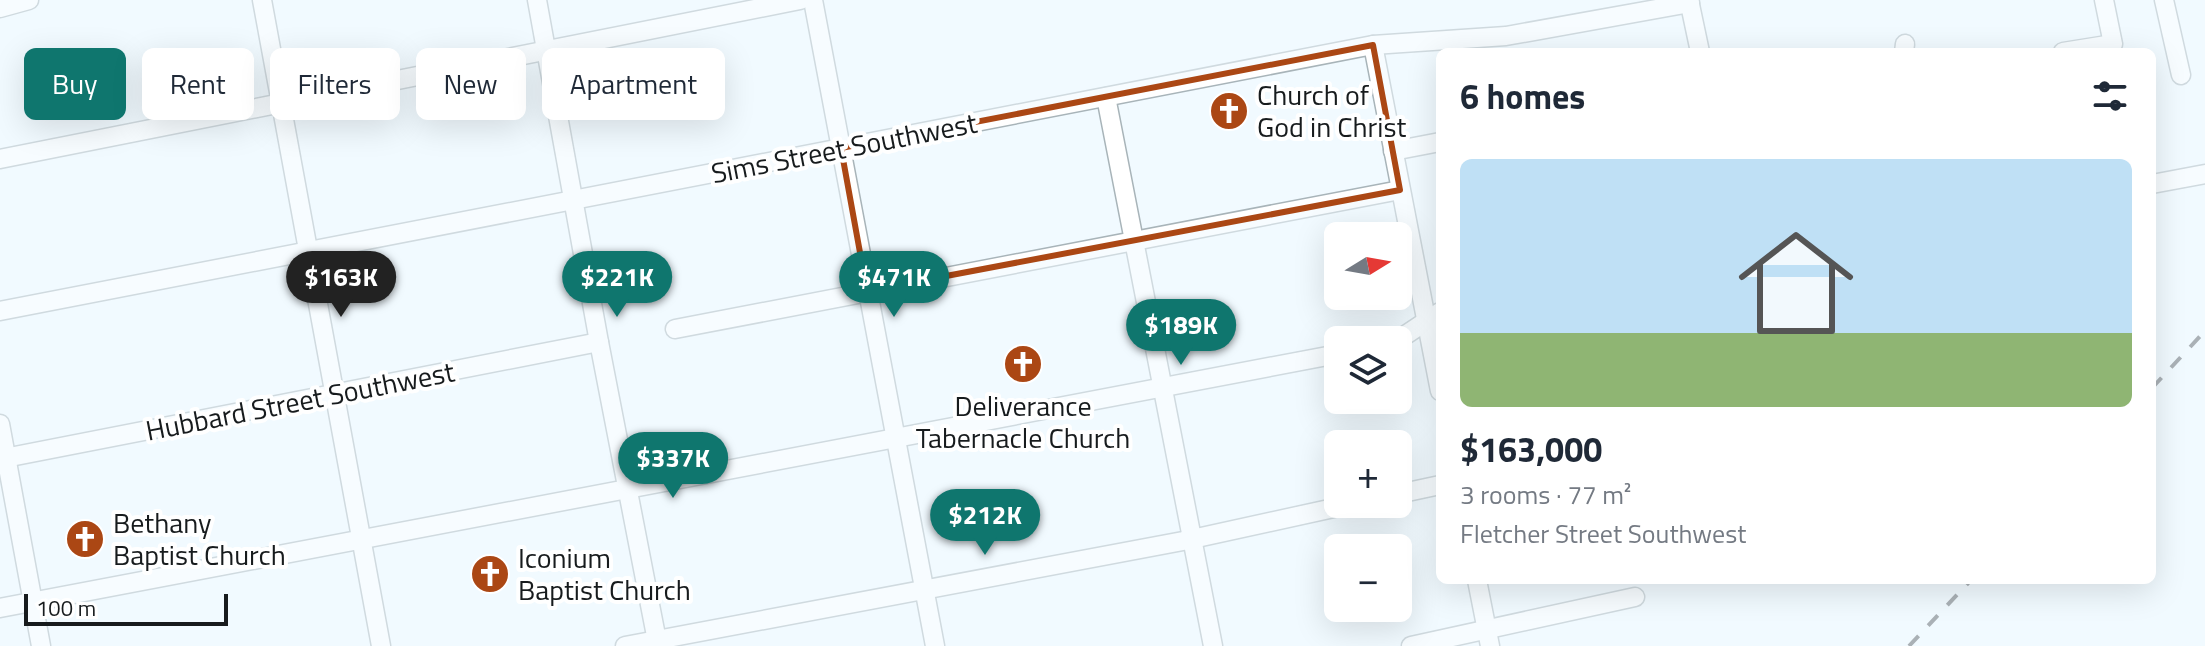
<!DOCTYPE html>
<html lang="en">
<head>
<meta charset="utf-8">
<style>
	:root { --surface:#fff; --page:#f6f6f7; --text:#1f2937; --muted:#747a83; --accent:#0f766e }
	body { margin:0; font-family:"Titillium Web",sans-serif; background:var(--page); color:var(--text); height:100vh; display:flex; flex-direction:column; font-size:30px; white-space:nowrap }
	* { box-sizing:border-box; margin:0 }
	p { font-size:26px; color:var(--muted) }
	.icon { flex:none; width:44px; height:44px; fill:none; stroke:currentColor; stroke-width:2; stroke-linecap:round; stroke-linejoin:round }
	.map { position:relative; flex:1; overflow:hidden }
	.panel { position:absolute; left:1436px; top:48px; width:720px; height:536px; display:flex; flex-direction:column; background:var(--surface); border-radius:12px; box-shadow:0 8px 32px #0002 }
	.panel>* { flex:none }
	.top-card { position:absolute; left:24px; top:48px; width:760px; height:72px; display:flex; gap:16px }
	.needle { width:52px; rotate:79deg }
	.buttons { position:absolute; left:1324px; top:222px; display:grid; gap:16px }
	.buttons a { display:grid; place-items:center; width:88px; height:88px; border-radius:12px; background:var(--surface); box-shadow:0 8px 32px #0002; font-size:40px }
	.scale { position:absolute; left:24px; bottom:20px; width:204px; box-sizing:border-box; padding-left:8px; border:4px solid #171b1d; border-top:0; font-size:22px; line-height:28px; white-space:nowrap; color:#171b1d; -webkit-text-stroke:6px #fff; paint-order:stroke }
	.price { position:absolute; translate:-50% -68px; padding:0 18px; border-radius:28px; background:var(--accent); color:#fff; font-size:26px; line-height:52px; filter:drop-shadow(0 2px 4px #0008) }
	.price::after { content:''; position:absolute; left:50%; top:48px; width:24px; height:18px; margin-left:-12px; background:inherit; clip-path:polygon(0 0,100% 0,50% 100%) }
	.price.active { background:#222; color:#fff }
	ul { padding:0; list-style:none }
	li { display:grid; align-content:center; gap:16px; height:424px; padding:0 24px }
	li span { display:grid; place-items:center; height:248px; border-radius:12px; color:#555 }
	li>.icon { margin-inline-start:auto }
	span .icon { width:144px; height:144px; fill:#fffc; stroke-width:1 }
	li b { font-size:34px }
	h2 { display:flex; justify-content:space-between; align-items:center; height:96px; padding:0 24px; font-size:34px }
	.chip { padding:0 28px; border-radius:12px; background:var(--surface); box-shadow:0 8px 32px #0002; font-size:28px; line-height:72px }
	.chip.active { background:var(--accent); color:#fff }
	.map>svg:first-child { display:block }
</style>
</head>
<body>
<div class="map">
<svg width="2205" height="646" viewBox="0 0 2205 646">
	<rect width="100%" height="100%" fill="#f1faff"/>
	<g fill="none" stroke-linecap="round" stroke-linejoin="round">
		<defs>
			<g id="minor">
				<path d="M262 0 381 646"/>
				<path d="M537 0 599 342 658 646"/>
				<path d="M813 0 935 646"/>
				<path d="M1689 0 1700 52"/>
				<path d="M2164 0 2181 75"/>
				<path d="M0 8 29 0"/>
				<path d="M1373 45 1440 391"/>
				<path d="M1904 52 1905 44"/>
				<path d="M2063 52 2113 44 2104 0"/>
				<path d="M1106 97 1213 646"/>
				<path d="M1393 151 1440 142"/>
				<path d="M0 159 800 0"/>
				<path d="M2152 184 2205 174"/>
				<path d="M0 311 1373 45 1506 36 1690 3"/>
				<path d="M675 329 1400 190"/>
				<path d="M1398 340 1440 312"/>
				<path d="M0 424 41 646"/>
				<path d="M0 459 599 342"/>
				<path d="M1398 494 1440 485"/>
				<path d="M1477 580 1490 646"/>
				<path d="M0 608 1338 354"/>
				<path d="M625 646 1183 541 1352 504"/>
				<path d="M1411 646 1635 597"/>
			</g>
		</defs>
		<!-- minor casing -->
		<use href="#minor" stroke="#a8b4b9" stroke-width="21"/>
		<!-- minor -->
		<use href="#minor" stroke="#fff" stroke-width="18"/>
		<!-- rail -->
		<g stroke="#555a5d" stroke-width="4" stroke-dasharray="14 14" stroke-linecap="butt">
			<path d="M2152 388 2205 331"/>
			<path d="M1909 646 1971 580"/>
		</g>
	</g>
	<!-- marked area -->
	<path d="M0 0H2205V646H0ZM1373 45 1400 190 867 291 841 148Z" fill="#f1faff" fill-opacity=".55" fill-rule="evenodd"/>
	<path fill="none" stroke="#ab4714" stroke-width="6" stroke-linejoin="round" d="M1373 45 1400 190 867 291 841 148Z"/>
	<!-- icons -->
	<defs>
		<symbol id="church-disc" viewBox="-11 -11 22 22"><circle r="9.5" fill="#ab4714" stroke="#fff"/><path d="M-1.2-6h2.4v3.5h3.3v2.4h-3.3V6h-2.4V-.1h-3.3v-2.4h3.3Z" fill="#fff"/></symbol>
	</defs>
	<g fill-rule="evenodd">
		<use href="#church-disc" x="1207" y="89" width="44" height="44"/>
		<use href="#church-disc" x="1001" y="342" width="44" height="44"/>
		<use href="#church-disc" x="63" y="517" width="44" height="44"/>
		<use href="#church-disc" x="468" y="552" width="44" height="44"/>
	</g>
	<g text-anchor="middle" stroke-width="8" stroke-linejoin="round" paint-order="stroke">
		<!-- poi labels -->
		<g font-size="28" fill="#171b1d" stroke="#fff" text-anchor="start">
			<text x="1257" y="105">Church of<tspan x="1257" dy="32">God in Christ</tspan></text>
			<text x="1023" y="416" text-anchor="middle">Deliverance<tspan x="1023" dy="32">Tabernacle Church</tspan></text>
			<text x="113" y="533">Bethany<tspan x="113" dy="32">Baptist Church</tspan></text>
			<text x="518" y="568">Iconium<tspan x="518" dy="32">Baptist Church</tspan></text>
		</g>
		<!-- street labels -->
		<g font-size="28" fill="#171b1d" stroke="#fff">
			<text transform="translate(844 148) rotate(-11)" y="10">Sims Street Southwest</text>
			<text transform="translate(300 401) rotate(-11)" y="10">Hubbard Street Southwest</text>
		</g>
	</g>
</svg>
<div class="buttons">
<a><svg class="needle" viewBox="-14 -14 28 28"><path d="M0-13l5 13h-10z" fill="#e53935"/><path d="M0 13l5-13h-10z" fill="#747a83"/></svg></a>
<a><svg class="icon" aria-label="layers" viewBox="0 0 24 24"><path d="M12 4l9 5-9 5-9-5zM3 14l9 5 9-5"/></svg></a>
<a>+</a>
<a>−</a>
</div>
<div class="scale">100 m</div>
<b class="price active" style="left:341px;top:319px">$163K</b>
<b class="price" style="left:617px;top:319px">$221K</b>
<b class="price" style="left:894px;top:319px">$471K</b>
<b class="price" style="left:1181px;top:367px">$189K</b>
<b class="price" style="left:673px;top:500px">$337K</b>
<b class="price" style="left:985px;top:557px">$212K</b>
<div class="top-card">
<a class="chip active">Buy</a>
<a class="chip">Rent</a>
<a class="chip">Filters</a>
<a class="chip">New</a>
<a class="chip">Apartment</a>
</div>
<section class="panel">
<h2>6 homes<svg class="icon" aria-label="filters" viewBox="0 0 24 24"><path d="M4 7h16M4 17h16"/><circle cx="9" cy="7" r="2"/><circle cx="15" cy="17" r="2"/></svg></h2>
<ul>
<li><span style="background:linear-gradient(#bfe0f5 70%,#8fb573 0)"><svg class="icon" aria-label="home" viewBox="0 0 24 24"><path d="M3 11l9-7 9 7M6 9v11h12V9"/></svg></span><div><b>$163,000</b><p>3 rooms · 77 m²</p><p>Fletcher Street Southwest</p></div></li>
</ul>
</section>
</div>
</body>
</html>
